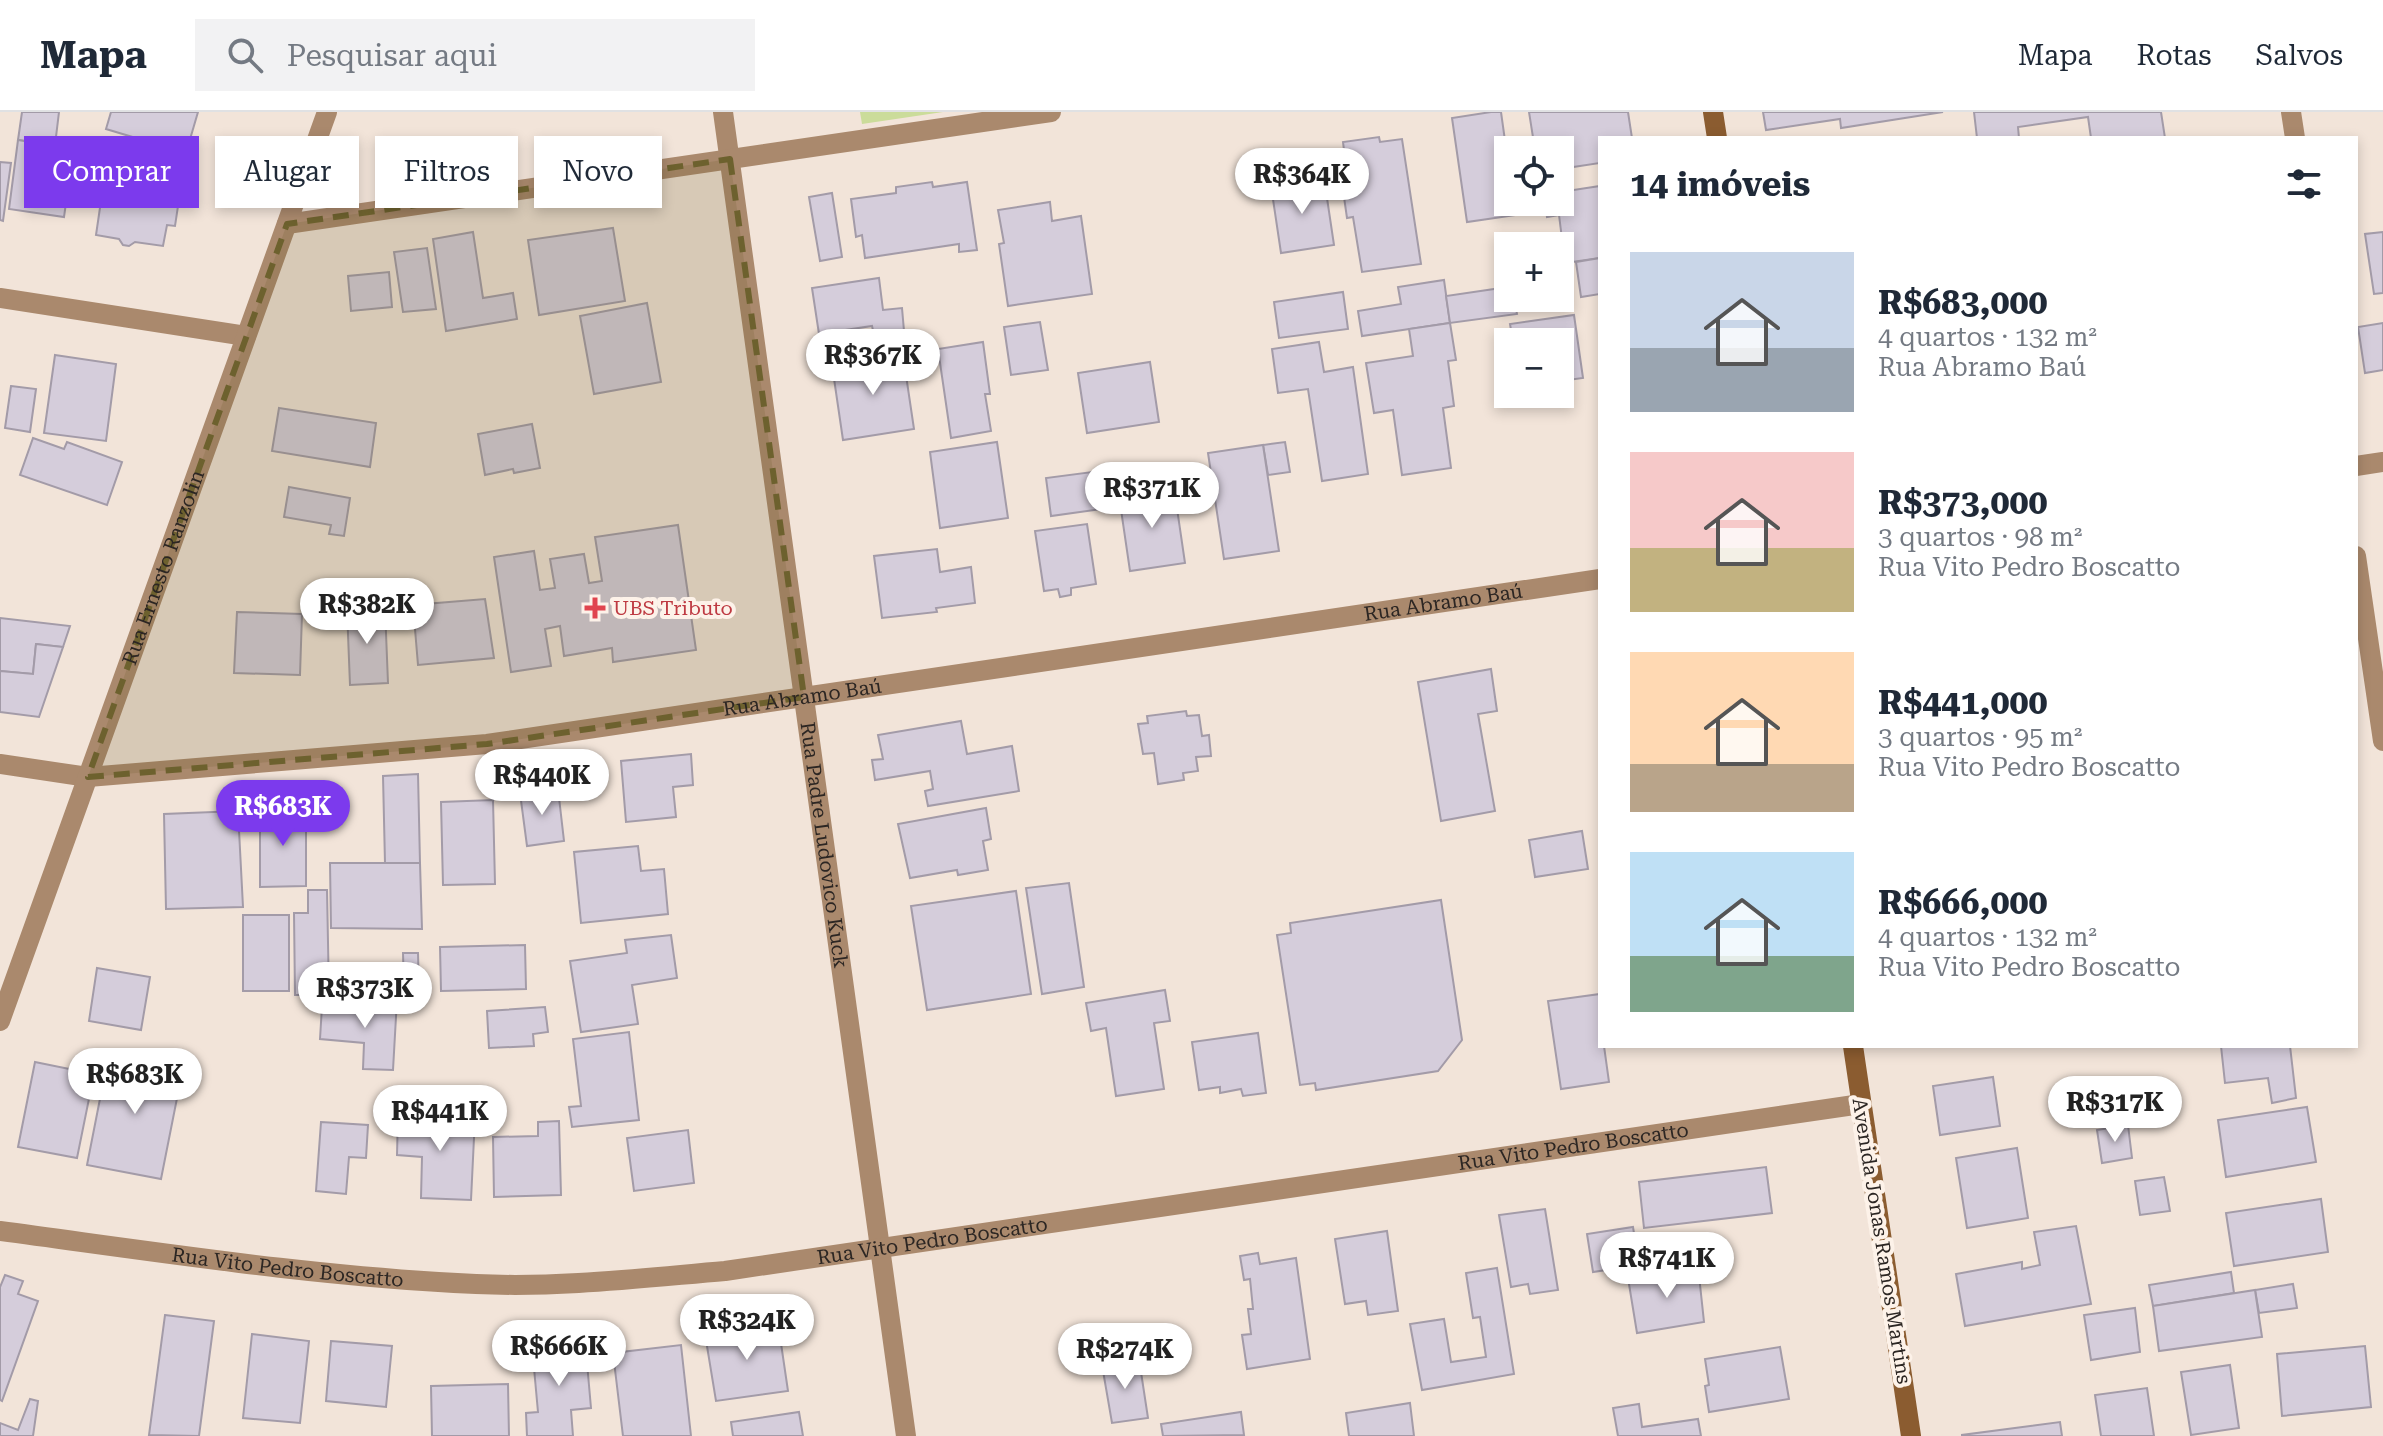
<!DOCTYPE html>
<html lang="pt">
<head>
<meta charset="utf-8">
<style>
	:root { --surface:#fff; --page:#f2f2f3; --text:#1f2937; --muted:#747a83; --line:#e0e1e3; --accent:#7c3aed }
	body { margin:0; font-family:"Roboto Serif",serif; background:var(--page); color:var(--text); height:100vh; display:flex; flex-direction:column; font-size:30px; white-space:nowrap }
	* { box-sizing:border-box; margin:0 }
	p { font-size:26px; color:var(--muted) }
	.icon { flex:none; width:44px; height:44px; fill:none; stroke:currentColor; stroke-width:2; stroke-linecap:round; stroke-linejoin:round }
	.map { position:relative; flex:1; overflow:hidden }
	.sheet { position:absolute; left:1598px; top:24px; width:760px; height:912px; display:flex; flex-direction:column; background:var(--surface); border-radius:0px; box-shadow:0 4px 12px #0003 }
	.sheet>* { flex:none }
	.guide { position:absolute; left:24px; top:24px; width:760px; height:72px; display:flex; gap:16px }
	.buttons { position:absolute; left:1494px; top:24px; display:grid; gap:16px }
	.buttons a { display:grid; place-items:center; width:80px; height:80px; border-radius:0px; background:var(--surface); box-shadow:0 4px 12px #0003; font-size:40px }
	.price { position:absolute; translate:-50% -68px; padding:0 18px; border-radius:28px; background:#fff; color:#222; font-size:26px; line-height:52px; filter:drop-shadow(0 2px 4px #0008) }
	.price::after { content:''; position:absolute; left:50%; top:48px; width:24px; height:18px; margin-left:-12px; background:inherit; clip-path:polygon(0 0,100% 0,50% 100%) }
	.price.selected { background:var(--accent); color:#fff }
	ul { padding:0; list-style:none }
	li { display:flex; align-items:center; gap:24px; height:200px; padding:0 32px }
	li span { display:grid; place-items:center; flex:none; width:224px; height:160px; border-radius:0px; color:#555 }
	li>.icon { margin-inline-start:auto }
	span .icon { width:96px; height:96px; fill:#fffc; stroke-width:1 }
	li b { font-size:34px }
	h2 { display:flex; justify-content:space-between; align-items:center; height:96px; padding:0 32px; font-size:34px }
	.pill { padding:0 28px; border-radius:0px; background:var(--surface); box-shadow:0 4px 12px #0003; font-size:28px; line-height:72px }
	.pill.selected { background:var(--accent); color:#fff }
	header { display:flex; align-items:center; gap:48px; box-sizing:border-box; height:112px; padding:0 40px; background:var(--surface); border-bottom:2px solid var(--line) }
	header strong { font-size:38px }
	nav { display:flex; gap:44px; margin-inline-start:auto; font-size:28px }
	.search { width:560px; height:72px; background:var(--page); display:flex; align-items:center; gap:20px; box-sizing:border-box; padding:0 28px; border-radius:0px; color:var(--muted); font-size:30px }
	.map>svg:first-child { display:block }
</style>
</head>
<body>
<header>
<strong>Mapa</strong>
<div class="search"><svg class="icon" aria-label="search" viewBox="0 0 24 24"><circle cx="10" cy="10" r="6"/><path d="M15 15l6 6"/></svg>Pesquisar aqui</div>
<nav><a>Mapa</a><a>Rotas</a><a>Salvos</a></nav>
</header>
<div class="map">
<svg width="2383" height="1324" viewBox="0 0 2383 1324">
	<rect width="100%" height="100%" fill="#f2e4d9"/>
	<!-- green -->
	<path fill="#cbdc9a" d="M860 0H943L862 12Z"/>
	<!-- building -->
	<g fill="#d5cddb" stroke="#a39ba8" stroke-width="2">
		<path d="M22 0H59L55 33 18 28Z"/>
		<path d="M111 0H198L186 41 106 17Z"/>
		<path d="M1491 0H1501L1508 50V90H1514L1516 103 1467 110 1452 6Z"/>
		<path d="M1529 0H1628L1632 26H1600V51L1560 57V38H1535Z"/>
		<path d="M1763 0H1943L1841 16 1840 7 1766 18Z"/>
		<path d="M1974 0H2161L2165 26H2091L2088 5 2018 15 2019 26H1977Z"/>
		<path d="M1379 25 1380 30 1402 27 1421 152 1362 160 1353 105 1347 106 1343 78H1339L1335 47 1345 46 1343 30Z"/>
		<path d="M18 28 43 32 40 52 71 56 64 105 9 97Z"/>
		<path d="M107 48 158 56 160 50 195 55 193 65 175 62 172 79 180 81 175 114 167 113 163 134 135 130 129 134 123 133 119 127 96 123Z"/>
		<path d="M0 50 11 51 3 109 0 108Z"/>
		<path d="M1324 66 1334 133 1281 141 1271 74Z"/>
		<path d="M932 70 933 75 967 70 977 138 959 140V132L865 146 862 123 856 125 851 87 896 81V75Z"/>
		<path d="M1600 74V146L1565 151 1559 103 1547 105 1545 90H1560V80Z"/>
		<path d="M832 81 842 145 820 149 809 85Z"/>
		<path d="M1050 90 1052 109 1081 104 1092 182 1008 194 999 132 1004 131 998 98Z"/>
		<path d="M613 116 625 189 539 203 528 128Z"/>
		<path d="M473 120 483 186 513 181 517 207 446 219 433 127Z"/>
		<path d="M2383 120V181L2374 182 2365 122Z"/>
		<path d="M427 136 436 197 403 200 394 140Z"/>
		<path d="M1600 146V182L1581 185 1576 150Z"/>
		<path d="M389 160 392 195 351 199 348 164Z"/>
		<path d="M879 166 883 198 902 196 904 219 874 223 872 214 819 222 812 176Z"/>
		<path d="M1444 168 1450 211 1362 224 1358 199 1401 192 1398 175Z"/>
		<path d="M1508 175V186H1514L1517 202 1450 211 1446 184Z"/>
		<path d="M1343 180 1348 217 1279 226 1274 190Z"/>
		<path d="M647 191 661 270 594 282 580 204Z"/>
		<path d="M1574 203 1583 266 1560 269V230H1513L1510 212Z"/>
		<path d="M1040 210 1048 258 1011 263 1004 215Z"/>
		<path d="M1450 211 1456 248 1448 249 1454 294 1443 296 1451 356 1402 363 1393 298 1374 301 1366 251 1413 244 1409 217Z"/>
		<path d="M2383 211V258L2365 261 2358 215Z"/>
		<path d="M983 230 990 282H985L991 319 951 326 938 237Z"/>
		<path d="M1319 230 1324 260 1353 255 1368 362 1322 369 1308 277 1278 281 1272 237Z"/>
		<path d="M55 243 116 252 106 329 44 321Z"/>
		<path d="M903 243 914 317 843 328 832 253Z"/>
		<path d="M1150 250 1159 310 1087 321 1078 261Z"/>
		<path d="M11 274 36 277 30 320 5 316Z"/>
		<path d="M279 296 376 311 370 355 272 339Z"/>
		<path d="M532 312 540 356 514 361 513 357 485 363 478 322Z"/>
		<path d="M33 326 64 337 67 330 122 350 107 393 20 363Z"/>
		<path d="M997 330 1008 406 940 416 930 340Z"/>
		<path d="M1285 330 1290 360 1268 363 1263 333Z"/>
		<path d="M1263 333 1279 439 1224 447 1208 341Z"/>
		<path d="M1092 360 1094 375 1106 373 1109 396 1051 404 1046 366Z"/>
		<path d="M289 375 350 386 344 424 329 422 331 413 284 405Z"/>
		<path d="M1174 376 1185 451 1130 459 1119 384Z"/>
		<path d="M1087 412 1096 472 1071 476V483L1060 485 1058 477 1044 479 1035 419Z"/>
		<path d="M678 413 696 538 613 550 612 536 564 544 560 514 545 517 551 554 511 560 494 445 534 439 540 478 555 476 550 447 584 442 589 471 602 469 595 425Z"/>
		<path d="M937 437 940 460 971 455 975 491 936 496 937 500 882 506 874 444Z"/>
		<path d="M485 487 494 546 418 553 413 493Z"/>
		<path d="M385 496 388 571 350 573 347 497Z"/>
		<path d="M237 500 302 502 300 563 234 561Z"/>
		<path d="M0 506 70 514 63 535 36 532 33 562 0 559Z"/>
		<path d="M36 532 63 535 39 605 0 600V559L33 562Z"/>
		<path d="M1491 557 1497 599 1478 602 1495 699 1441 709 1418 570Z"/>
		<path d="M1186 599 1187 604 1199 603 1202 624 1209 623 1211 644 1196 645 1198 659 1183 661 1184 668 1158 672 1154 641 1143 642 1138 612 1148 611 1147 604Z"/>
		<path d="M961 609 967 642 1012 634 1019 679 928 694 925 679 933 677 930 659 875 668 872 648 883 647 878 623Z"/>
		<path d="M691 642 693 673 673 675 676 705 626 710 621 649Z"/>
		<path d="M418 662 420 751H385L383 664Z"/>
		<path d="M558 677 564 729 527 734 520 681Z"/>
		<path d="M493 688 495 772 443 773 441 690Z"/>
		<path d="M986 696 991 727 983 729 988 758 958 763 957 758 910 766 898 712Z"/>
		<path d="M260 698 306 699V774L260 775Z"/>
		<path d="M238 699 243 795 166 797 164 702Z"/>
		<path d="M1582 719 1588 757 1535 765 1529 728Z"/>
		<path d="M638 734 641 759 664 757 668 802 581 811 574 740Z"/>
		<path d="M330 751H420L422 817 331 816Z"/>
		<path d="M1069 771 1084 875 1042 882 1026 776Z"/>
		<path d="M308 778H327L329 883H295L294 801H308Z"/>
		<path d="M1016 779 1031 882 927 898 911 794Z"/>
		<path d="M1441 788 1462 928 1438 959 1316 978 1315 971 1300 973 1277 823 1291 821 1290 811Z"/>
		<rect x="243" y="803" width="46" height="76"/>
		<path d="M671 823 677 866 632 873 638 912 581 920 570 849 627 841 625 828Z"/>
		<path d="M525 833 526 877 441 879 440 835Z"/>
		<path d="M403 841H418L419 879 404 878Z"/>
		<path d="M97 856 150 865 141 918 89 909Z"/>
		<path d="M1165 878 1170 909 1154 911 1164 977 1116 984 1106 916 1091 919 1086 891Z"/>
		<path d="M1600 882V934H1604L1609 970 1561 977 1548 889Z"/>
		<path d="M367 887H397L393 958 363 957 364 931 320 927 322 894 366 897Z"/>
		<path d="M545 895 548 920 533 922 534 934 489 936 487 899Z"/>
		<path d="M629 920 639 1008 572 1015 569 995 581 994 573 927Z"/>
		<path d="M1258 921 1266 981 1243 984 1241 977 1220 981V975L1199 978 1192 930Z"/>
		<path d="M2221 934H2290L2296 986 2272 991 2268 966 2225 971Z"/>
		<path d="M109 941 183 956 161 1067 87 1053Z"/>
		<path d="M35 950 94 962 77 1046 18 1035Z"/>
		<path d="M1993 965 2000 1014 1940 1023 1933 974Z"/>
		<path d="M2307 995 2316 1050 2226 1065 2218 1008Z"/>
		<path d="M398 1001 475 1005 471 1088 421 1086 422 1045 397 1043Z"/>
		<path d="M559 1009 561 1083 494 1085 493 1025 538 1024V1010Z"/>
		<path d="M321 1010 368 1013 366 1046 349 1045 346 1082 316 1079Z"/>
		<path d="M2128 1013 2132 1046 2102 1051 2097 1018Z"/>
		<path d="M688 1018 694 1071 634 1079 627 1026Z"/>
		<path d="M2017 1036 2028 1106 1967 1116 1956 1046Z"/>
		<path d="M1766 1055 1772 1101 1644 1116 1639 1070Z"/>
		<path d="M2164 1065 2170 1099 2140 1103 2135 1069Z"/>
		<path d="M2321 1087 2328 1140 2234 1154 2226 1101Z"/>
		<path d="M1545 1097 1558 1178 1530 1182 1528 1172 1511 1175 1499 1103Z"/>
		<path d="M2076 1114 2091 1192 1965 1214 1956 1162 2022 1150V1157L2040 1153 2034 1120Z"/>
		<path d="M1633 1115 1639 1153 1593 1160 1587 1122Z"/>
		<path d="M1387 1119 1398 1199 1368 1203 1366 1189 1345 1192 1335 1127Z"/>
		<path d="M1258 1141 1260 1152 1296 1146 1310 1247 1247 1257 1242 1223 1251 1222 1248 1197H1253L1250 1167 1244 1168 1240 1144Z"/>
		<path d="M1698 1154 1704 1210 1637 1221 1628 1166Z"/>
		<path d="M1497 1156 1514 1262 1422 1278 1410 1212 1444 1207 1451 1250 1486 1245 1480 1205 1473 1206 1466 1161Z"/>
		<path d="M2231 1160 2234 1181 2153 1194 2149 1173Z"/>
		<path d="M5 1163 23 1169 18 1182 38 1189 2 1289 0 1288V1175Z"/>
		<path d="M2293 1172 2297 1196 2259 1201 2255 1178Z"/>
		<path d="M2255 1178 2262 1225 2159 1239 2153 1194Z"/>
		<path d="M2135 1196 2140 1240 2091 1248 2084 1203Z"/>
		<path d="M165 1203 214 1209 199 1324 149 1323Z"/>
		<path d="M778 1211 788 1279 716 1289 705 1222Z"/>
		<path d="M252 1222 309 1229 300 1311 243 1306Z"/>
		<path d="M585 1228 591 1296 571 1298 573 1324H527L526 1301 538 1300 532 1234Z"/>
		<path d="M331 1229 392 1234 386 1295 326 1289Z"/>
		<path d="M681 1233 691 1324H623L613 1241Z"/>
		<path d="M2365 1234 2371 1295 2282 1304 2277 1242Z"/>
		<path d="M1780 1235 1789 1287 1709 1300 1705 1274 1709 1273 1705 1247Z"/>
		<path d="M1139 1247 1148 1306 1112 1311 1102 1253Z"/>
		<path d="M2230 1253 2239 1316 2191 1323 2181 1260Z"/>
		<path d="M508 1272 509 1324H432L431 1274Z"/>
		<path d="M2147 1276 2154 1324H2101L2095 1283Z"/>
		<path d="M30 1287 38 1289 33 1324H0V1311L18 1318Z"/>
		<path d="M1410 1291 1414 1324H1349L1346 1301Z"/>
		<path d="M1639 1292 1642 1315 1698 1307 1701 1324H1618L1613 1296Z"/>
		<path d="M799 1300 803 1324H733L731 1310Z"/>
		<path d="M1241 1300 1244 1323 1163 1324 1161 1312Z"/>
		<path d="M2060 1310 2062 1324H1962V1323Z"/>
	</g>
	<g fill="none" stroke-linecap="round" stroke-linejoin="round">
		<!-- street -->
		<g stroke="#aa896d" stroke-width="20">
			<path id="s1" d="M723 0 906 1324"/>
			<path d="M2291 0 2295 26"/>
			<path d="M287 112 1051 0"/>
			<path d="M0 186 246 224"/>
			<path d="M2356 354 2383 350"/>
			<path d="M2356 444 2383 629"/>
			<path id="s2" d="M0 652 88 665 487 632 1600 467"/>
			<path id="s3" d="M0 909 327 0"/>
			<path id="s4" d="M0 1119C158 1140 317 1165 476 1172 559 1176 642 1166 725 1159L1861 992"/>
		</g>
		<!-- secondary -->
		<g stroke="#8b5c30" stroke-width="20">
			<path d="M1713 0 1717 26"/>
			<path d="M1853 934 1911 1324"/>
		</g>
	</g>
	<!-- marked area -->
	<path fill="#6d612e" fill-opacity="0.2" stroke="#6d612e" stroke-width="6" stroke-dasharray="16 10" stroke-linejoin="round" d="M730 47 804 585 487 632 88 665 287 112Z"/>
	<!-- markers -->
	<path fill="#e0444e" stroke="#fdf2e9" stroke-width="3" d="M591 484h8v8h8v8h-8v8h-8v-8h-8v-8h8z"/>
	<g text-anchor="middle" stroke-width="8" stroke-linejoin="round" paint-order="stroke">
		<!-- street labels -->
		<g font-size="20" fill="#2c2623" stroke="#fdf2e9">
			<text dy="7" stroke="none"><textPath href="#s3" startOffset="482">Rua Ernesto Ranzolin</textPath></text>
			<text dy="7" stroke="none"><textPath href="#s2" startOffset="1456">Rua Abramo Baú</textPath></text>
			<text dy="7" stroke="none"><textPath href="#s2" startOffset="808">Rua Abramo Baú</textPath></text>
			<text dy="7" stroke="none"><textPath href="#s1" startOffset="740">Rua Padre Ludovico Kuck</textPath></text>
			<text dy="7" stroke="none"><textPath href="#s4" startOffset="1586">Rua Vito Pedro Boscatto</textPath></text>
			<text dy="7" stroke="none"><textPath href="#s4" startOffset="938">Rua Vito Pedro Boscatto</textPath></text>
			<text transform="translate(1882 1129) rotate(81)" y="7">Avenida Jonas Ramos Martins</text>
			<text dy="7" stroke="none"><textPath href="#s4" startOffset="290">Rua Vito Pedro Boscatto</textPath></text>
		</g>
		<!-- health labels -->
		<g font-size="20" fill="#be3a42" stroke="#fdf2e9" text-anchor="start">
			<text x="613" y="503">UBS Tributo</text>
		</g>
	</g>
</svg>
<div class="buttons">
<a><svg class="icon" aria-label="locate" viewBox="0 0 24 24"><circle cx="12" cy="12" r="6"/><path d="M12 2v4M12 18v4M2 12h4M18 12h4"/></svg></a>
<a>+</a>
<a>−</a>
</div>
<b class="price" style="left:1302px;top:104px">R$364K</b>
<b class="price" style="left:873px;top:285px">R$367K</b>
<b class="price" style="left:1152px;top:418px">R$371K</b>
<b class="price" style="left:367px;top:534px">R$382K</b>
<b class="price" style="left:542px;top:705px">R$440K</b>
<b class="price selected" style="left:283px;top:736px">R$683K</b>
<b class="price" style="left:365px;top:918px">R$373K</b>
<b class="price" style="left:135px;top:1004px">R$683K</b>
<b class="price" style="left:2115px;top:1032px">R$317K</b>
<b class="price" style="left:440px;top:1041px">R$441K</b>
<b class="price" style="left:1667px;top:1188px">R$741K</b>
<b class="price" style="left:747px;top:1250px">R$324K</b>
<b class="price" style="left:559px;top:1276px">R$666K</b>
<b class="price" style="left:1125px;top:1279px">R$274K</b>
<div class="guide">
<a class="pill selected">Comprar</a>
<a class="pill">Alugar</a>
<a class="pill">Filtros</a>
<a class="pill">Novo</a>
</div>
<section class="sheet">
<h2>14 imóveis<svg class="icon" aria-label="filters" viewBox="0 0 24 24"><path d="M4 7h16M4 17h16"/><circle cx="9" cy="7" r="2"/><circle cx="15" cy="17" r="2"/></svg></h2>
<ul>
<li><span style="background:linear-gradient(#c9d6e8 60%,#9aa5b1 0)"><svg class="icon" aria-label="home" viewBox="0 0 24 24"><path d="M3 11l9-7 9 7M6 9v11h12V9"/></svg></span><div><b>R$683,000</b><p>4 quartos · 132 m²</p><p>Rua Abramo Baú</p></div></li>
<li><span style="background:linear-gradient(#f6c9c9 60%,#c2b280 0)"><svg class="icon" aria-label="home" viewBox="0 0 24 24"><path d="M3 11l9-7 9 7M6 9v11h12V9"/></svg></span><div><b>R$373,000</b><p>3 quartos · 98 m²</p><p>Rua Vito Pedro Boscatto</p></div></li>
<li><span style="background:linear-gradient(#ffd9b3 70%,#b9a48a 0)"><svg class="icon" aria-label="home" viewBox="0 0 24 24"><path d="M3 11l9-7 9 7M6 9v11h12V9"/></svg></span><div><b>R$441,000</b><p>3 quartos · 95 m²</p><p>Rua Vito Pedro Boscatto</p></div></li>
<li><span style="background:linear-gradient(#bfe0f5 65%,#7fa58c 0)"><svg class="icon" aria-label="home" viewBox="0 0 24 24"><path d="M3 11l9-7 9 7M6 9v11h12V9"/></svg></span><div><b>R$666,000</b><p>4 quartos · 132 m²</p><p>Rua Vito Pedro Boscatto</p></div></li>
</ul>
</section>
</div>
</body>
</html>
